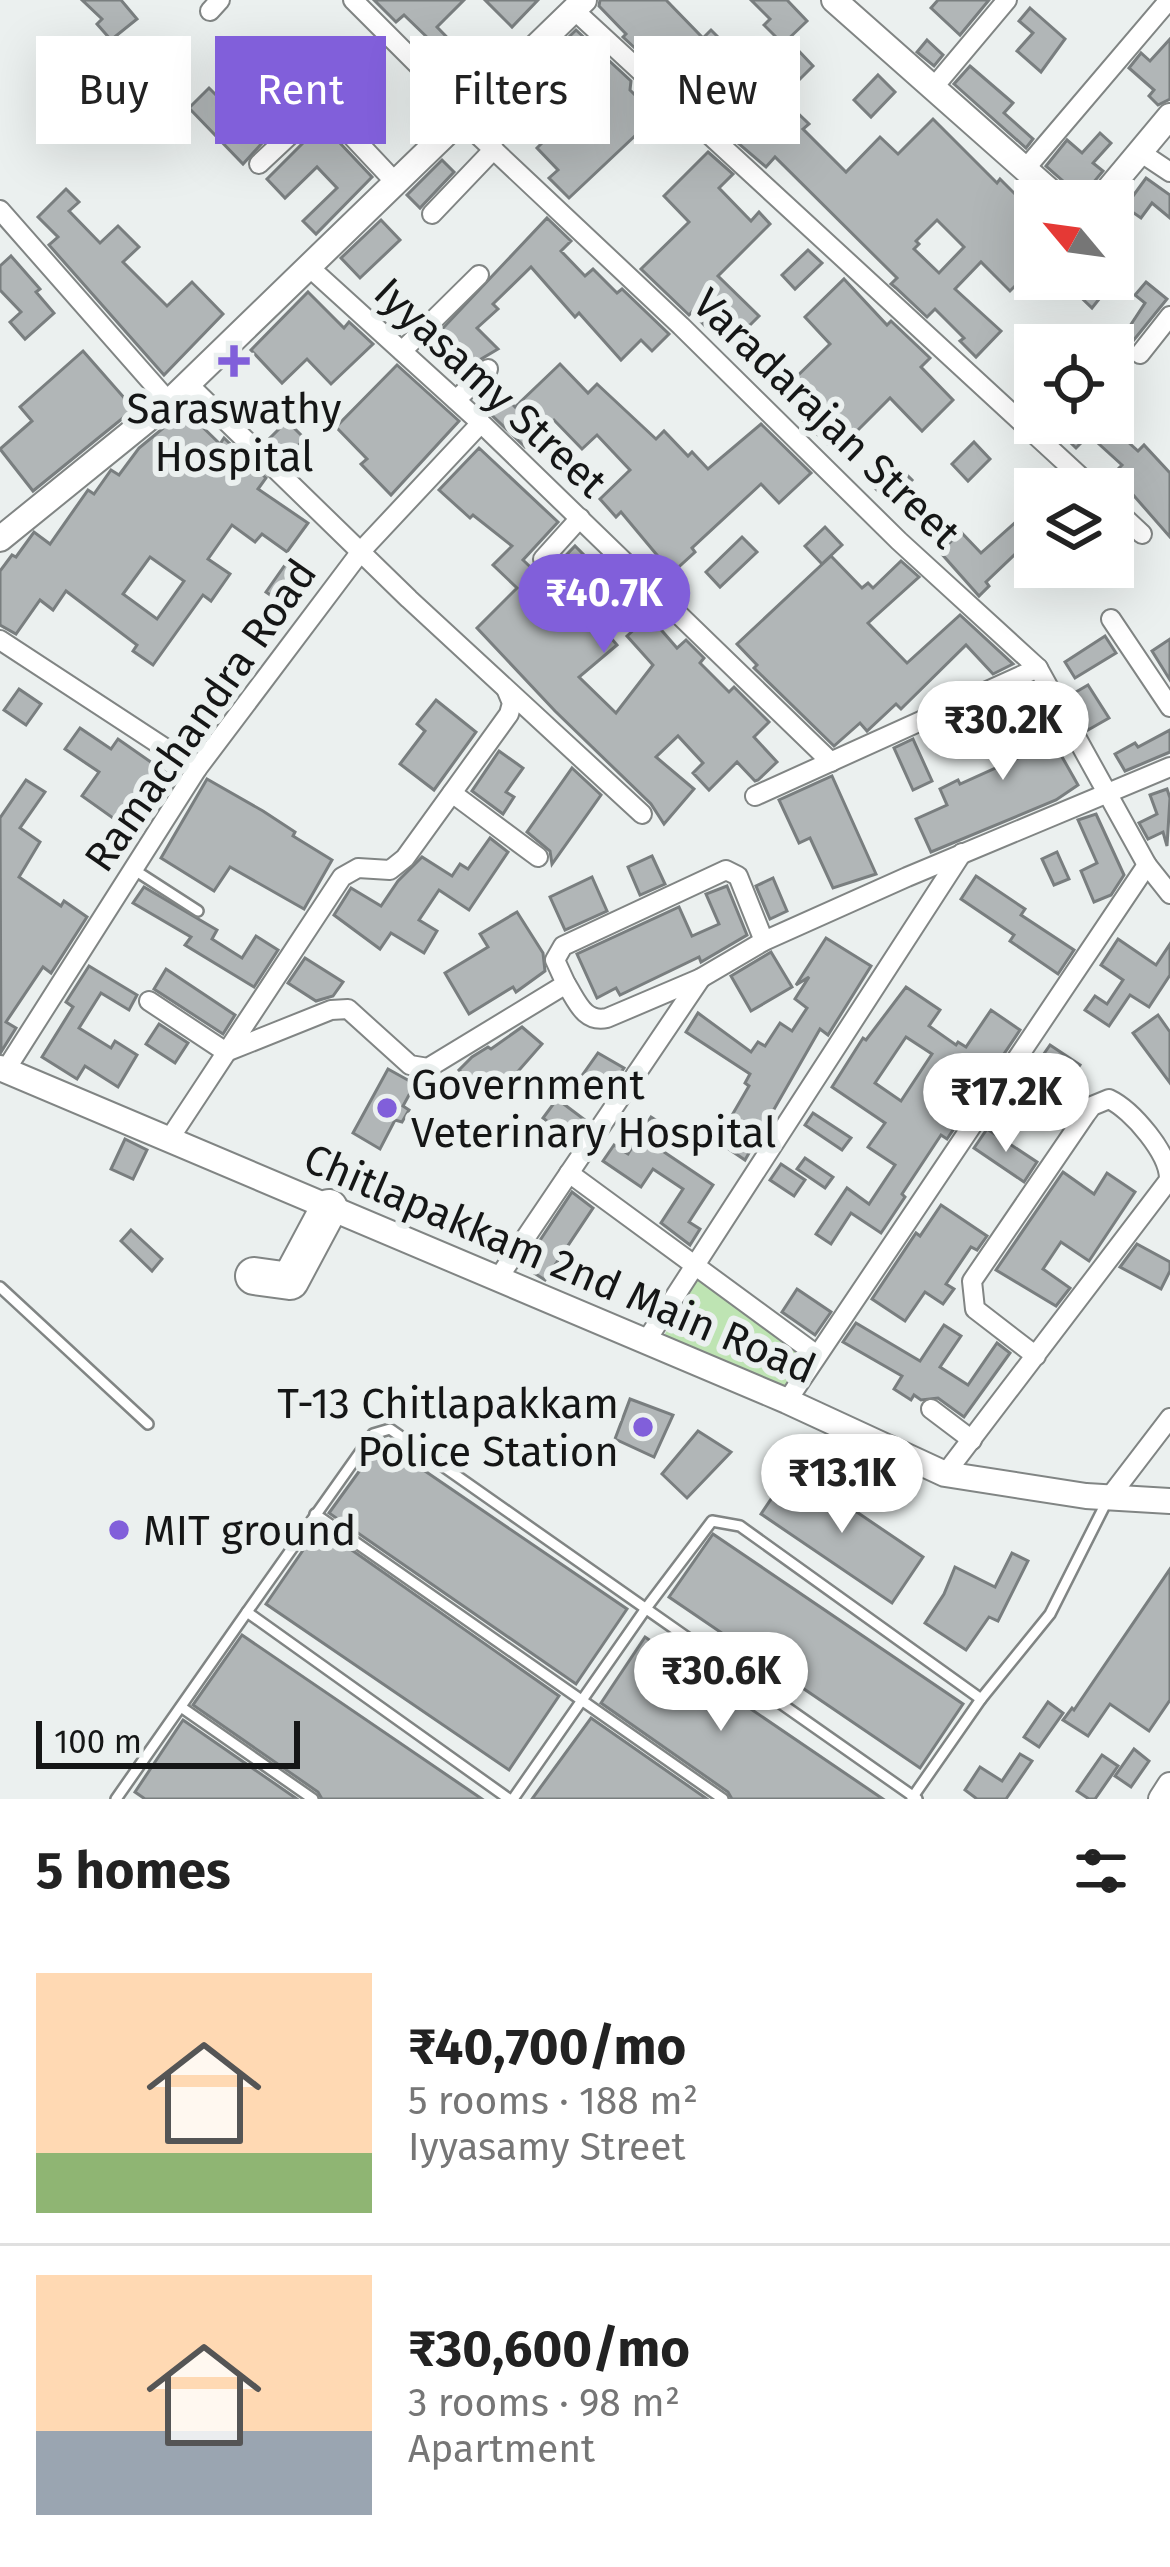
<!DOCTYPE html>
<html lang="en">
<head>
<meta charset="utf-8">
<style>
	:root { --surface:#fff; --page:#f2f2f2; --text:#222; --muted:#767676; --line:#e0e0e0; --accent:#815fda }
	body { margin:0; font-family:"Fira Sans",sans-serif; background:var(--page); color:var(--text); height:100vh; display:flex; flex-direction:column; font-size:45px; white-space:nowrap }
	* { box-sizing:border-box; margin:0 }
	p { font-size:39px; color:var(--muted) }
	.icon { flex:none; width:66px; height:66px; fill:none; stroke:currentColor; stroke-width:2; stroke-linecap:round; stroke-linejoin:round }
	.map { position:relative; height:1799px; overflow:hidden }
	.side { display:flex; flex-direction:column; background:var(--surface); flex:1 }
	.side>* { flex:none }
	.banner { position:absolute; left:36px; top:36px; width:1098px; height:108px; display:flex; gap:24px }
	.needle { width:78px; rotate:299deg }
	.tools { position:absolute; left:1014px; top:180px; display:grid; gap:24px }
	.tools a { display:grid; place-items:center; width:120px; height:120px; border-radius:0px; background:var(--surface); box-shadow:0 12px 48px #0002; font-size:60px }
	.scale { position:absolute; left:36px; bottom:30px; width:264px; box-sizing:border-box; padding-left:12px; border:6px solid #151616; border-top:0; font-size:33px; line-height:42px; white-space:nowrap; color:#151616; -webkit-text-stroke:9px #ebf0ef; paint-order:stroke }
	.price { position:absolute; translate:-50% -102px; padding:0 27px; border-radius:42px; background:#fff; color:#222; font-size:39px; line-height:78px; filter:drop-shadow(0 3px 6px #0008) }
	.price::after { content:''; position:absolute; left:50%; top:72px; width:36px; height:27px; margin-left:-18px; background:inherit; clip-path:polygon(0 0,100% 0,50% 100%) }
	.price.active { background:var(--accent); color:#fff }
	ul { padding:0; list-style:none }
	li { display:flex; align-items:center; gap:36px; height:300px; padding:0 36px }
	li+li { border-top:3px solid var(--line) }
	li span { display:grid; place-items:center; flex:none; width:336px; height:240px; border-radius:0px; color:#555 }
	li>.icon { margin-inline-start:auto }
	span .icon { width:144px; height:144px; fill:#fffc; stroke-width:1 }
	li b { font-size:51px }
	h2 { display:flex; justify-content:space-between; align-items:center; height:144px; padding:0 36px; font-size:51px }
	.pill { padding:0 42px; border-radius:0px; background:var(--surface); box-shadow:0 12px 48px #0002; font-size:42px; line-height:108px }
	.pill.active { background:var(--accent); color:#fff }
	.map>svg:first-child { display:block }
</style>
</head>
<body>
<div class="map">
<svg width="1170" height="1799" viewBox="0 0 1170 1799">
	<rect width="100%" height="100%" fill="#ebf0ef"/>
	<!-- green -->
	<path fill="#bee4b3" d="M698 1276 804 1355 781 1393 662 1339Z"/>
	<!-- building -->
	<g fill="#b1b6b7" stroke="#797e7f" stroke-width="3" fill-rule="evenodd">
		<path d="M82 0H121L137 19 111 40 97 24 102 19Z"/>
		<path d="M374 0H464L437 27 476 67 458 86 424 51 432 42 404 15 396 22Z"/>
		<path d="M485 0H538L512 27Z"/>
		<path d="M600 0H666L703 38 711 30 724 43 702 65 728 92 706 114 654 58 650 62 623 37 626 34 599 6Z"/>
		<path d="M751 0H787L807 21 783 44 764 25 770 19Z"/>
		<path d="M938 0H989L960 35 931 8Z"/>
		<path d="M1030 8 1065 39 1041 72 1017 51 1033 33 1019 21Z"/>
		<path d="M576 30 631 81 630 90 656 116 569 198 549 178 558 170 537 148 562 123 580 142 601 122 582 102 568 115 529 76Z"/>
		<path d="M1170 39V99L1158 105 1149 96 1154 90 1129 68 1141 53 1150 61Z"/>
		<path d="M927 40 943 55 934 66 917 52Z"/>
		<path d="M796 48 813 66 798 81 781 64Z"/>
		<path d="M970 66 1013 103 1004 113 1033 139 1026 148 954 84Z"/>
		<path d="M878 75 895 92 871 117 854 100Z"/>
		<path d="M209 88 263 142 243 164 189 108Z"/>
		<path d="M783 99 809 124 803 129 846 172 880 137 898 154 933 119 997 183 1000 179 1035 214V266L1010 291 981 262 955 289 1001 331 976 357 960 341 964 338 935 309 927 317 896 288 891 284 897 278 775 157 766 167 739 144ZM937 220 964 247 939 273 914 249 919 244 916 241Z"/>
		<path d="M322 124 372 177 316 234 303 221 337 188 317 167 285 198 267 179Z"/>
		<path d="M1100 133 1111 143 1093 163 1103 171 1078 201 1072 189 1046 166 1067 140 1082 153Z"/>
		<path d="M708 152 733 174 719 188 751 221 759 212 770 224 718 276 759 316 736 339 717 320 708 329 692 312 689 315 641 269 689 222 664 196Z"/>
		<path d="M442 160 454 172 420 208 407 195Z"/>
		<path d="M1146 178 1170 195V218L1152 203 1141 218 1125 207Z"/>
		<path d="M66 189 79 202 69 211 100 243 118 226 139 247 123 262 167 306 192 282 223 314 164 375 49 245 58 237 38 217Z"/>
		<path d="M547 218 571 241 561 251 585 276 593 269 617 293 622 289 669 334 652 351 641 340 621 360 579 313 575 317 531 267 493 304 498 309 477 328 498 349 476 362 460 345 443 360 428 344Z"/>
		<path d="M381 220 400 240 360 278 341 258Z"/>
		<path d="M808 250 822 263 795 289 782 275Z"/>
		<path d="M11 256 40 289 36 292 54 313 25 339 10 322 21 312 0 290V266Z"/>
		<path d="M844 279 887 325 891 321 930 358 921 367 953 400 922 431 890 398 836 452 796 414 802 408 784 389 830 344 805 317Z"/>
		<path d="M1062 279H1115L1092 308Z"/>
		<path d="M1146 282 1167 299 1133 341 1124 335 1145 303 1135 295Z"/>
		<path d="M308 292 344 328 349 322 373 344 331 384 307 359 282 383 251 350Z"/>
		<path d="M83 351 134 409 33 491 0 449 32 421 20 407Z"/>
		<path d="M560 364 588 393 597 384 656 439 664 431 688 456 692 452 708 469 761 424 811 473 779 503 761 484 692 548 695 552 672 573 621 512 616 517 600 499 630 470 597 435 582 449 554 420 525 447 479 403 495 387 515 407Z"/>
		<path d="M397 365 459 421 391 495 361 464 367 459 336 427Z"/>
		<path d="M185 410 220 444 224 438 266 478 258 489 308 523 287 552 262 534 255 542 232 525 208 559 230 574 211 601 203 595 153 665 133 651 137 645 66 591 53 610 40 600 16 634 0 625V571L12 555 16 557 34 532 50 544 88 490 94 494 111 470 119 475 139 448ZM150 557 184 581 157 619 123 594Z"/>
		<path d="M287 421 305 439 288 455 270 438Z"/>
		<path d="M1050 423H1107L1138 451 1144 445 1170 473V537L1114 473 1122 465 1089 435 1076 448Z"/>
		<path d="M974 442 990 459 968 481 952 464Z"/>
		<path d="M479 448 558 522 523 560 543 579 575 546 595 566 598 562 613 577 583 608 589 621 600 625 617 645 579 677 616 713 653 665 627 636 649 616 677 648 686 640 704 658 700 663 729 692 734 687 769 722 754 737 777 762 758 780 755 781 737 762 709 790 693 773 703 763 678 736 656 757 694 789 664 824 651 804 555 711 477 628 517 588 493 565 512 546 473 515 470 518 439 490Z"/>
		<path d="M898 466 912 480 889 502 875 488Z"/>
		<path d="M1035 505V535L986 582 989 586 979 596 940 552 961 532 981 553Z"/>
		<path d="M825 527 842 545 822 564 805 546Z"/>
		<path d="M742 537 757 552 720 587 706 572Z"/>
		<path d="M831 556 862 588 868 583 873 588 901 561 919 577 868 623 907 663 960 615 1013 664 993 674 966 645 901 709 896 704 867 731 860 723 834 746 754 668 757 665 737 644Z"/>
		<path d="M287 562 309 578 288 607 266 592Z"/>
		<path d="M1105 636 1116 653 1075 678 1065 662Z"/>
		<path d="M1170 639V680L1152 651Z"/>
		<path d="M1088 685 1109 718 1088 730 1069 696Z"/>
		<path d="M19 689 41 704 26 725 4 710Z"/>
		<path d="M1027 691 1050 743 1053 741 1078 785 1056 800 931 852 916 819 947 805 940 789 958 780 960 784 1020 757 997 705Z"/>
		<path d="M436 700 476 732 434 790 400 764 425 731 417 724Z"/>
		<path d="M80 728 111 749 118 739 175 779 134 833 82 796 99 772 65 749Z"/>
		<path d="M1170 730V752L1125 771 1115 754 1135 743 1138 747Z"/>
		<path d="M913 739 932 781 913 790 894 748Z"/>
		<path d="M499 751 523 768 506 792 514 797 503 814 472 791Z"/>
		<path d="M572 768 601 795 552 864 550 851 527 832Z"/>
		<path d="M832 776 876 874 833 888 810 838 799 843 779 800Z"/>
		<path d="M207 779 263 811 295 832 293 836 332 860 304 909 230 867 214 891 161 858Z"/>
		<path d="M26 780 45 792 20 828 40 842 19 877 61 906 64 901 87 917 51 973 43 967 6 1022 16 1028 1 1052 0 818Z"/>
		<path d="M1167 789 1170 798 1167 846 1163 832 1148 839 1139 823 1157 814 1150 795Z"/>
		<path d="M1096 814 1124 875 1111 895 1094 902 1081 871 1097 863 1078 820Z"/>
		<path d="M490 838 508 852 469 910 439 890 419 920 437 931 424 953 391 933 380 949 334 915 351 888 381 906 398 881 422 857 452 876 460 864 468 869Z"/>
		<path d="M1057 852 1069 879 1054 885 1042 859Z"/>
		<path d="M652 856 665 884 640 895 628 867Z"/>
		<path d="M976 876 1025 909 1021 915 1074 950 1058 974 1010 941 1014 935 961 899Z"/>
		<path d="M592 877 607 911 565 930 550 897Z"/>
		<path d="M773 878 787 911 770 919 756 886Z"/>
		<path d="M727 886 747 935 701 962 699 957 620 995 616 988 597 998 577 954 679 907 692 936 719 924 706 894Z"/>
		<path d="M144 887 217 930 212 939 242 958 256 936 278 950 254 987 185 945 191 937 133 903Z"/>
		<path d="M517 912 543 953 545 971 516 992 513 987 469 1014 445 973 488 947 480 934Z"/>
		<path d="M826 938 871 966 828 1035 820 1029 745 1160 717 1141 749 1086 745 1083 750 1074 686 1032 698 1013 751 1052 758 1042 765 1046 780 1023 792 1031 807 1008 795 999 809 977 796 985Z"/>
		<path d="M1118 939 1156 965 1170 944V975L1149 1007 1130 995 1109 1026 1085 1010 1095 996 1107 1004 1123 980 1101 965Z"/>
		<path d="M771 952 792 987 751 1011 731 976Z"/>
		<path d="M305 958 343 982 333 996 316 1001 288 983Z"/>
		<path d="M89 966 137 995 129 1010 101 993 79 1028 111 1048 115 1041 137 1055 118 1087 85 1066 77 1079 42 1057 73 1007 66 1002Z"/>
		<path d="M166 969 235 1015 223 1034 154 989Z"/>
		<path d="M906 987 940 1010 929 1026 956 1045 958 1042 966 1047 991 1010 1020 1030 947 1139 941 1135 902 1194 905 1197 881 1233 851 1213 831 1244 816 1234 847 1188 869 1204 895 1165 868 1147 885 1123 832 1087 863 1038 866 1040ZM906 1037 932 1054 901 1101 875 1083Z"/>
		<path d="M1158 1015 1170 1032V1083L1133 1033Z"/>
		<path d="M159 1024 188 1043 175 1063 146 1044Z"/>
		<path d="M522 1027 542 1044 491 1102 459 1070 472 1057 488 1047 491 1049Z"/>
		<path d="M1050 1045 1080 1065 1071 1078 1041 1058Z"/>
		<path d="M598 1053 624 1068 602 1100 576 1084Z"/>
		<path d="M388 1069 415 1084 403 1106 409 1110 402 1122 395 1120 380 1149 353 1133Z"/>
		<path d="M557 1099 585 1120 570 1139 543 1118Z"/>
		<path d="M813 1113 851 1138 842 1150 805 1125Z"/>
		<path d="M651 1117 674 1132 664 1152 713 1185 689 1222 700 1229 690 1245 661 1223 683 1189 653 1169 641 1187 603 1161 614 1145 628 1154Z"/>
		<path d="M987 1129 1037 1162 1024 1182 974 1148Z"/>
		<path d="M125 1139 147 1150 133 1179 111 1169Z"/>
		<path d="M805 1158 833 1177 825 1188 797 1169Z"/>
		<path d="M781 1164 805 1180 794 1196 770 1180Z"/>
		<path d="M1063 1172 1094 1194 1107 1173 1135 1192 1089 1261 1061 1242 1043 1269 1070 1288 1056 1306 996 1270Z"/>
		<path d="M572 1192 593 1208 545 1280 523 1266Z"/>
		<path d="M941 1205 987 1236 977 1250 971 1247 946 1284 954 1289 943 1304 925 1292 905 1321 872 1299 916 1233 920 1236Z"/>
		<path d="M131 1230 162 1259 152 1271 121 1241Z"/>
		<path d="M1137 1244 1170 1262V1271L1161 1289 1120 1267Z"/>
		<path d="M797 1289 831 1312 815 1335 782 1312Z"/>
		<path d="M856 1323 920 1361 944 1325 961 1336 940 1367 968 1385 997 1343 1010 1353 964 1417 938 1398 921 1400 914 1395 911 1400 894 1389 902 1376 843 1342Z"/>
		<path d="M630 1399 673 1415 654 1457 615 1439Z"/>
		<path d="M698 1431 731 1452 687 1498 662 1474Z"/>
		<path d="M381 1441 627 1609 576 1684 329 1513Z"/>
		<path d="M792 1468 923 1557 892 1603 761 1514Z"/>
		<path d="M319 1527 559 1696 509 1770 266 1604Z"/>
		<path d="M713 1534 963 1704 920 1768 669 1597Z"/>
		<path d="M1012 1553 1028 1561 998 1621 989 1617 966 1650 925 1623 944 1594 955 1567 995 1587Z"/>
		<path d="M1170 1569V1700L1149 1731 1110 1704 1088 1736 1063 1720 1072 1708 1074 1710Z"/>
		<path d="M242 1635 482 1799H322L318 1792 193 1705Z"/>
		<path d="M645 1637 883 1799H732L728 1792 601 1703Z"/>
		<path d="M1048 1702 1063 1713 1039 1747 1024 1737Z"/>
		<path d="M591 1718 707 1799H532Z"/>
		<path d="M183 1720 297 1799H145L135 1792Z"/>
		<path d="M1134 1749 1149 1761 1131 1787 1115 1776Z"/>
		<path d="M1020 1754 1032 1761 1006 1799H977L965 1790 980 1767 1002 1781Z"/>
		<path d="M1102 1755 1118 1766 1095 1799H1089L1077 1791Z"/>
	</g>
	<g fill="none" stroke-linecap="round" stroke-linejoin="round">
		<defs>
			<g id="service">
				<path d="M133 869 198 911"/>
				<path d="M0 1287 148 1424"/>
				<path d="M315 1514 723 1799"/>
				<path d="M247 1612 373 1434 390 1429 917 1799"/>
				<path d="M181 1707 313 1799"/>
				<path d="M912 1798 981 1699"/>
				<path d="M116 1799 247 1612 509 1799"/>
				<path d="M513 1799 647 1607 712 1521 740 1526 981 1699 1050 1614 1108 1499"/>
			</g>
			<g id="minor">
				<path d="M353 0 468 115"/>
				<path d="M574 10 1094 489"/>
				<path d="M210 11 220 0"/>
				<path d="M272 51 396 183"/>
				<path d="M933 88 1007 0"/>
				<path d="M462 120 681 326 899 541 1038 668 1147 865 1170 894"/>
				<path d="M1140 152 1170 172"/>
				<path d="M259 164 322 105"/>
				<path d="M1026 168 1169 0"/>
				<path d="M0 210 169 402"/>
				<path d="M432 214 494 149"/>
				<path d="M308 266 481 423 831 762"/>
				<path d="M402 351 479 275"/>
				<path d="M1140 354 1170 316"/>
				<path d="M188 384 409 599 642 814"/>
				<path d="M456 400 488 369"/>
				<path d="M1113 507 1142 534"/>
				<path d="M543 559 580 518"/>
				<path d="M599 612 637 574"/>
				<path d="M1111 619 1170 707"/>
				<path d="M0 640 197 769"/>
				<path d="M452 793 538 857"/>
				<path d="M755 796 1038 668"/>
				<path d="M566 984 555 960 563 946 726 870 738 876 764 941"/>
				<path d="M149 1001 226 1052 331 1010 348 1009 410 1065 428 1068 566 984C577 1001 584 1023 607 1018L701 978 764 941 907 877 1170 767"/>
				<path d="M5 1071 197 769 362 550 481 423"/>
				<path d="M168 1141 342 877 358 868 390 870 405 858 509 714 512 703 507 691"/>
				<path d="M569 1173 817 1355"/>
				<path d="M499 1277 701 978"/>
				<path d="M646 1341 962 853"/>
				<path d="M787 1401 1147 865"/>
				<path d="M931 1409 972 1440"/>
				<path d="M945 1474 1169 1180C1170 1154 1132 1110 1109 1099L1092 1106 1086 1114 972 1281 975 1309 1036 1356"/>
				<path d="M1108 1499 1170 1418"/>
			</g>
			<g id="tertiary">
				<path d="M834 0 1061 201"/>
				<path d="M1099 201 1170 116"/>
				<path d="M0 539 169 402 584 0"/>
				<path d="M0 1068 787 1401 945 1474 1086 1496 1170 1501"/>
				<path d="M1161 1799 1170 1785"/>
			</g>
			<path id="motorway" d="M254 1276 290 1281 329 1208"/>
		</defs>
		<!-- service casing -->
		<use href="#service" stroke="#818584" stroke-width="14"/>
		<!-- minor casing -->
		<use href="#minor" stroke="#818584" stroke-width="22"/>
		<!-- tertiary casing -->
		<use href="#tertiary" stroke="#818584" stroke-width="28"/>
		<!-- motorway casing -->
		<use href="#motorway" stroke="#818584" stroke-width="40"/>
		<!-- service -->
		<use href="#service" stroke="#fff" stroke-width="9"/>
		<!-- minor -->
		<use href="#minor" stroke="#fff" stroke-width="18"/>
		<!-- tertiary -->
		<use href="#tertiary" stroke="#fff" stroke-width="24"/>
		<!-- motorway -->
		<use href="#motorway" stroke="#fff" stroke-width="36"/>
	</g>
	<!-- markers -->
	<g fill="#815fda" stroke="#ebf0ef" stroke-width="4.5">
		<path d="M228 343h12v12h12v12h-12v12h-12v-12h-12v-12h12z"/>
		<circle cx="387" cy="1108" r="12"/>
		<circle cx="643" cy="1427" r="12"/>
		<circle cx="119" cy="1530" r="12"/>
	</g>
	<g text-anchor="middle" stroke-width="12" stroke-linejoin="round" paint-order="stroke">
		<!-- street labels -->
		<g font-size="42" fill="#151616" stroke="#ebf0ef">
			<text transform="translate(491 387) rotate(43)" y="15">Iyyasamy Street</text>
			<text transform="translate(827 418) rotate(44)" y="15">Varadarajan Street</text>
			<text transform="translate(200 715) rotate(-55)" y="15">Ramachandra Road</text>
			<text transform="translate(560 1263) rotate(23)" y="15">Chitlapakkam 2nd Main Road</text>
		</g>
		<!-- poi labels -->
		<g font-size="42" fill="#151616" stroke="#ebf0ef" text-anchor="start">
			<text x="234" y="423" text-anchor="middle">Saraswathy<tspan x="234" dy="48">Hospital</tspan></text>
			<text x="411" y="1099">Government<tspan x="411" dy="48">Veterinary Hospital</tspan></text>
			<text x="619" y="1418" text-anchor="end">T-13 Chitlapakkam<tspan x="619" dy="48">Police Station</tspan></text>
			<text x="143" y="1545">MIT ground</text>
		</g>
	</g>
</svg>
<div class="tools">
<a><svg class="needle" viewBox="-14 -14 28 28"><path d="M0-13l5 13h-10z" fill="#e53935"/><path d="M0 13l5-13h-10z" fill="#767676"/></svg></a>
<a><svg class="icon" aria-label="locate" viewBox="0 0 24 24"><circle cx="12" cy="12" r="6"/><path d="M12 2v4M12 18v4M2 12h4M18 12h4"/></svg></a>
<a><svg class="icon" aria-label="layers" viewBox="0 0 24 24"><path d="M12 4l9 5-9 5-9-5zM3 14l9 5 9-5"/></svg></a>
</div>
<div class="scale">100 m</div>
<b class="price active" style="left:604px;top:656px">₹40.7K</b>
<b class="price" style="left:1003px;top:783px">₹30.2K</b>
<b class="price" style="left:1006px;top:1155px">₹17.2K</b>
<b class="price" style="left:842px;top:1536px">₹13.1K</b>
<b class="price" style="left:721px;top:1734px">₹30.6K</b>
<div class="banner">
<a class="pill">Buy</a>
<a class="pill active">Rent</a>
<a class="pill">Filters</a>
<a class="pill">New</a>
</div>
</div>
<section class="side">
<h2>5 homes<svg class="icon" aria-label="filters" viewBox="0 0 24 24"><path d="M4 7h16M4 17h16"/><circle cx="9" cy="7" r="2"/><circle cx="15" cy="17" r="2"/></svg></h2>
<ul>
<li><span style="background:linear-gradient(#ffd9b3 75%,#8fb573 0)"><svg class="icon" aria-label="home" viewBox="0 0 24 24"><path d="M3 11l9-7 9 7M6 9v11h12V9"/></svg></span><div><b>₹40,700/mo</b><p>5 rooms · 188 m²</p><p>Iyyasamy Street</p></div></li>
<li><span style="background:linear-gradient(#ffd9b3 65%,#9aa5b1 0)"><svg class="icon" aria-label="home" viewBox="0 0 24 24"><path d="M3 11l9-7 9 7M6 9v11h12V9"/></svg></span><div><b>₹30,600/mo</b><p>3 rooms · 98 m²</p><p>Apartment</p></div></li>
</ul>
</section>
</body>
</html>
